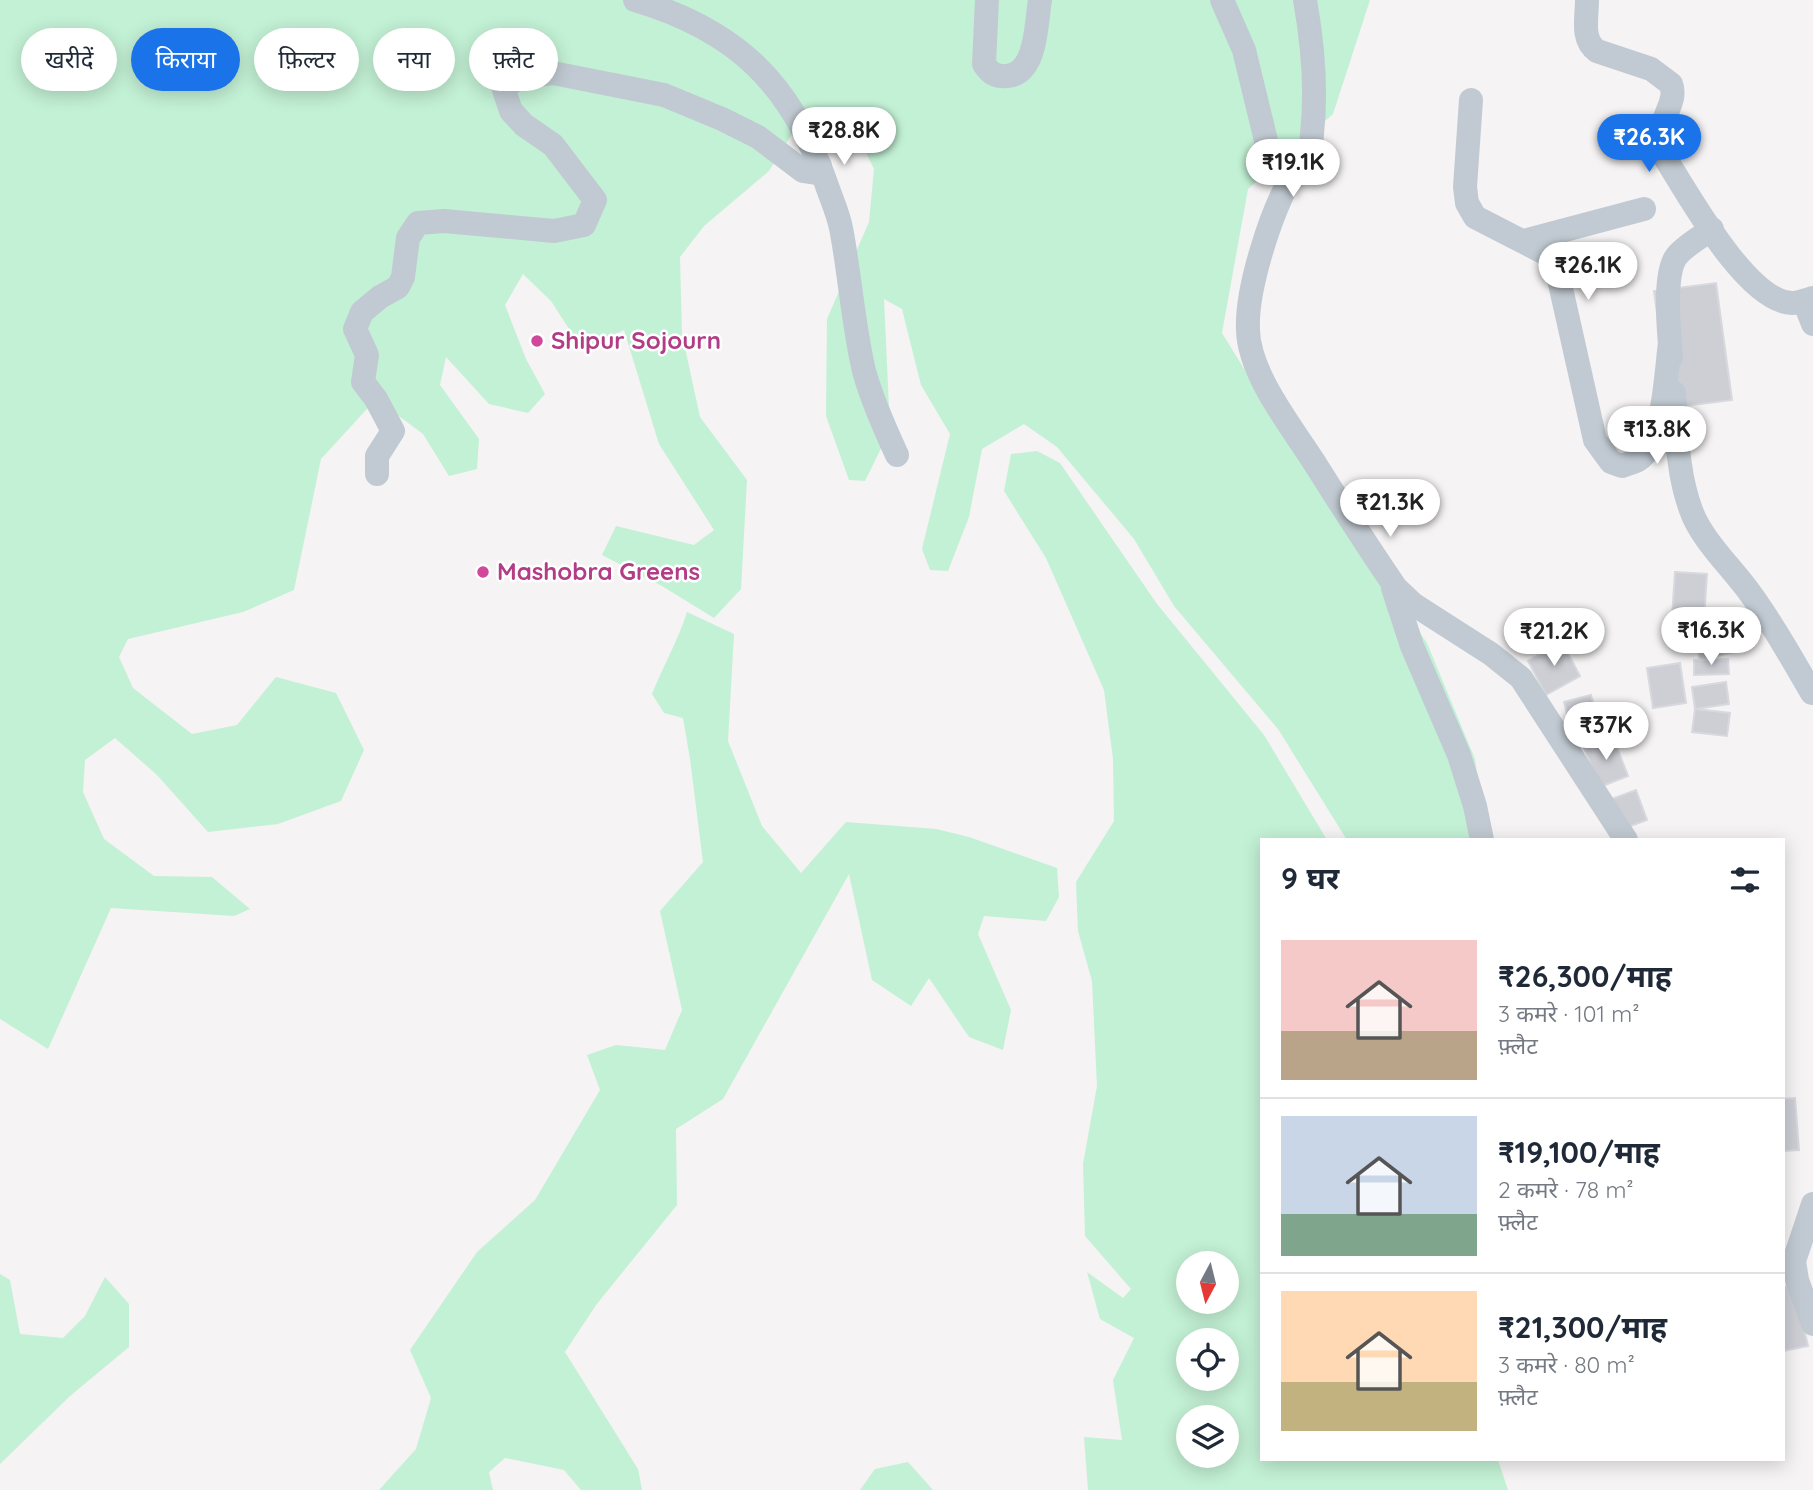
<!DOCTYPE html>
<html lang="hi">
<head>
<meta charset="utf-8">
<style>
	:root { --surface:#fff; --page:#f6f6f7; --text:#1f2937; --muted:#747a83; --line:#e0e1e3; --accent:#1a73e8 }
	body { margin:0; font-family:Quicksand,"Noto Sans Devanagari",sans-serif; background:var(--page); color:var(--text); height:100vh; display:flex; flex-direction:column; font-size:26px; white-space:nowrap }
	* { box-sizing:border-box; margin:0 }
	p { font-size:23px; color:var(--muted) }
	.icon { flex:none; width:38px; height:38px; fill:none; stroke:currentColor; stroke-width:2; stroke-linecap:round; stroke-linejoin:round }
	.map { position:relative; flex:1; overflow:hidden }
	.drawer { position:absolute; left:1260px; top:838px; width:525px; height:623px; display:flex; flex-direction:column; background:var(--surface); border-radius:0px; box-shadow:0 4px 18px #0003 }
	.drawer>* { flex:none }
	.top-card { position:absolute; left:21px; top:28px; width:665px; height:63px; display:flex; gap:14px }
	.needle { width:46px; rotate:187deg }
	.fabs { position:absolute; left:1176px; top:1251px; display:grid; gap:14px }
	.fabs a { display:grid; place-items:center; width:63px; height:63px; border-radius:50%; background:var(--surface); box-shadow:0 4px 18px #0003; font-size:35px }
	.price { position:absolute; translate:-50% -60px; padding:0 16px; border-radius:24px; background:#fff; color:#222; font-size:23px; line-height:46px; filter:drop-shadow(0 2px 4px #0008) }
	.price::after { content:''; position:absolute; left:50%; top:42px; width:21px; height:16px; margin-left:-10px; background:inherit; clip-path:polygon(0 0,100% 0,50% 100%) }
	.price.current { background:var(--accent); color:#fff }
	ul { padding:0; list-style:none }
	li { display:flex; align-items:center; gap:21px; height:175px; padding:0 21px }
	li+li { border-top:2px solid var(--line) }
	li span { display:grid; place-items:center; flex:none; width:196px; height:140px; border-radius:0px; color:#555 }
	li>.icon { margin-inline-start:auto }
	span .icon { width:84px; height:84px; fill:#fffc; stroke-width:1 }
	li b { font-size:30px }
	h2 { display:flex; justify-content:space-between; align-items:center; height:84px; padding:0 21px; font-size:30px }
	.tag { padding:0 24px; border-radius:32px; background:var(--surface); box-shadow:0 4px 18px #0003; font-size:24px; line-height:63px }
	.tag.current { background:var(--accent); color:#fff }
	.map>svg:first-child { display:block }
</style>
</head>
<body>
<div class="map">
<svg width="1813" height="1490" viewBox="0 0 1813 1490">
	<rect width="100%" height="100%" fill="#f5f3f3"/>
	<!-- green -->
	<g fill="#c3f1d5" fill-rule="evenodd">
		<path d="M0 0H1370L1333 114 1248 189 1222 333 1301 461 1427 643 1475 759 1486 840H1347L1278 729 1174 606 1134 539 1057 447 1024 424 982 449 969 517 948 571 930 570 922 549 950 434 921 385 902 309 884 299 890 430 865 481 849 480 826 416 827 319 869 222 874 169 849 118 807 110 769 171 704 226 680 257 682 334 700 417 747 480 741 589 714 618 662 586 602 555 616 526 694 545 714 530 659 444 624 330 582 349 551 301 523 274 505 305 526 359 545 394 528 413 489 404 446 357 440 385 479 439 477 469 449 476 423 434 376 399 321 459 294 590 243 612 128 639 119 657 133 688 192 734 237 725 276 677 336 693 364 750 341 801 278 824 208 832 157 775 115 738 85 760 83 792 104 839 154 876 212 877 250 909 234 916 111 908 48 1049 0 1019Z"/>
		<path d="M1037 451 1060 463 1157 604 1264 735 1327 840H1262V1460H1498L1508 1490H1088L1084 1437 1122 1440 1113 1380 1134 1338 1100 1319 1087 1272 1123 1298 1131 1289 1085 1236 1083 1164 1097 1086 1092 981 1078 931 1076 882 1114 821 1113 759 1104 690 1046 558 1004 491 1011 454ZM1188 1264H1227V1302H1188ZM1188 1340H1227V1379H1188ZM1188 1418H1227V1456H1188Z"/>
		<path d="M687 612 734 634 728 741 762 826 801 873 846 822 936 829 969 837 1057 868 1059 897 1046 921 984 916 978 934 1011 1010 1003 1050 969 1037 929 978 911 1006 872 980 849 874 723 1099 676 1129 677 1205 596 1305 565 1352 638 1469 642 1490H581L564 1470 505 1458 489 1472 493 1490H379L416 1449 431 1398 410 1350 477 1252 535 1200 600 1090 587 1055 616 1045 665 1050 682 1010 660 911 703 862 690 759 683 718 664 713 652 694C663 666 678 641 687 612Z"/>
		<path d="M0 1274 10 1280 20 1334 63 1338 85 1316 105 1277 129 1304V1347L70 1396 0 1464Z"/>
		<path d="M908 1462 933 1490H860L875 1469Z"/>
	</g>
	<!-- building -->
	<g fill="#cdcfd5" stroke="#d7d9de" stroke-width="2">
		<path d="M1716 283 1732 400 1670 408 1654 291Z"/>
		<path d="M1675 572 1707 574 1704 620 1672 618Z"/>
		<path d="M1726 615 1734 652 1700 660 1691 623Z"/>
		<path d="M1562 642 1580 676 1546 695 1528 661Z"/>
		<path d="M1728 659 1729 674 1694 675V660Z"/>
		<path d="M1680 663 1686 703 1653 708 1647 668Z"/>
		<path d="M1726 682 1729 704 1695 709 1692 687Z"/>
		<path d="M1591 695 1600 728 1573 735 1564 702Z"/>
		<path d="M1695 709 1730 713 1727 736 1692 732Z"/>
		<path d="M1613 737 1628 776 1600 787 1584 748Z"/>
		<path d="M1636 790 1647 820 1609 834 1598 804Z"/>
		<path d="M1795 1098 1799 1150 1783 1151V1099Z"/>
		<path d="M1794 1285 1808 1346 1783 1351V1287Z"/>
	</g>
	<g fill="none" stroke-linecap="round" stroke-linejoin="round">
		<!-- minor -->
		<g stroke="#c1cad2" stroke-width="24">
			<path d="M635 0C736 30 791 83 826 183 831 198 838 213 841 228 850 275 853 324 864 371 872 400 884 427 897 455"/>
			<path d="M987 0 984 64C990 73 995 77 1007 76 1037 74 1036 23 1040 0"/>
			<path d="M1222 0 1244 50 1270 157 1278 174C1287 176 1296 178 1303 170 1311 161 1311 145 1312 134 1317 88 1313 45 1305 0"/>
			<path d="M1587 0C1587 18 1581 40 1597 51L1651 69 1671 84C1679 105 1653 122 1662 153 1686 190 1746 302 1792 303 1799 303 1807 300 1813 298"/>
			<path d="M1471 100 1465 187 1467 203 1475 217 1545 253 1556 266 1595 440 1611 462 1622 466C1626 464 1633 463 1638 460 1664 445 1666 371 1670 343"/>
			<path d="M1292 176C1271 212 1246 289 1248 330 1249 374 1291 426 1314 462 1341 505 1368 547 1396 588L1413 604 1491 654 1521 678 1626 840"/>
			<path d="M1524 241 1644 209"/>
			<path d="M1804 301 1813 324"/>
			<path d="M1671 357C1669 333 1663 276 1676 257 1684 246 1701 237 1712 229"/>
			<path d="M1674 393C1677 431 1677 473 1691 510 1701 539 1732 568 1750 593 1773 624 1792 659 1812 693"/>
			<path d="M377 474V456L393 431 376 399 363 382 367 355 355 329 362 312 380 297 398 287 403 277 408 238 418 223 444 221 554 231 584 225 595 200 553 145 524 125 511 111 504 90 515 79 553 73 664 95 722 119 758 137 803 171 816 173 820 166"/>
			<path d="M1393 588 1412 646 1459 755 1475 806 1482 840"/>
			<path d="M1813 1204 1794 1261 1797 1280 1813 1324"/>
		</g>
	</g>
	<!-- markers -->
	<g fill="#d1479c" stroke="#fff" stroke-width="2.5">
		<circle cx="537" cy="341" r="7"/>
		<circle cx="483" cy="572" r="7"/>
	</g>
	<g text-anchor="middle" stroke-width="5" stroke-linejoin="round" paint-order="stroke">
		<!-- hotel labels -->
		<g font-size="24" font-weight="bold" fill="#b23c85" stroke="#fff" text-anchor="start">
			<text x="551" y="349">Shipur Sojourn</text>
			<text x="497" y="580">Mashobra Greens</text>
		</g>
	</g>
</svg>
<div class="fabs">
<a><svg class="needle" viewBox="-14 -14 28 28"><path d="M0-13l5 13h-10z" fill="#e53935"/><path d="M0 13l5-13h-10z" fill="#747a83"/></svg></a>
<a><svg class="icon" aria-label="locate" viewBox="0 0 24 24"><circle cx="12" cy="12" r="6"/><path d="M12 2v4M12 18v4M2 12h4M18 12h4"/></svg></a>
<a><svg class="icon" aria-label="layers" viewBox="0 0 24 24"><path d="M12 4l9 5-9 5-9-5zM3 14l9 5 9-5"/></svg></a>
</div>
<b class="price" style="left:844px;top:167px">₹28.8K</b>
<b class="price current" style="left:1649px;top:174px">₹26.3K</b>
<b class="price" style="left:1293px;top:199px">₹19.1K</b>
<b class="price" style="left:1588px;top:302px">₹26.1K</b>
<b class="price" style="left:1657px;top:466px">₹13.8K</b>
<b class="price" style="left:1390px;top:539px">₹21.3K</b>
<b class="price" style="left:1711px;top:667px">₹16.3K</b>
<b class="price" style="left:1554px;top:668px">₹21.2K</b>
<b class="price" style="left:1606px;top:762px">₹37K</b>
<div class="top-card">
<a class="tag">खरीदें</a>
<a class="tag current">किराया</a>
<a class="tag">फ़िल्टर</a>
<a class="tag">नया</a>
<a class="tag">फ़्लैट</a>
</div>
<section class="drawer">
<h2>9 घर<svg class="icon" aria-label="filters" viewBox="0 0 24 24"><path d="M4 7h16M4 17h16"/><circle cx="9" cy="7" r="2"/><circle cx="15" cy="17" r="2"/></svg></h2>
<ul>
<li><span style="background:linear-gradient(#f6c9c9 65%,#b9a48a 0)"><svg class="icon" aria-label="home" viewBox="0 0 24 24"><path d="M3 11l9-7 9 7M6 9v11h12V9"/></svg></span><div><b>₹26,300/माह</b><p>3 कमरे · 101 m²</p><p>फ़्लैट</p></div></li>
<li><span style="background:linear-gradient(#c9d6e8 70%,#7fa58c 0)"><svg class="icon" aria-label="home" viewBox="0 0 24 24"><path d="M3 11l9-7 9 7M6 9v11h12V9"/></svg></span><div><b>₹19,100/माह</b><p>2 कमरे · 78 m²</p><p>फ़्लैट</p></div></li>
<li><span style="background:linear-gradient(#ffd9b3 65%,#c2b280 0)"><svg class="icon" aria-label="home" viewBox="0 0 24 24"><path d="M3 11l9-7 9 7M6 9v11h12V9"/></svg></span><div><b>₹21,300/माह</b><p>3 कमरे · 80 m²</p><p>फ़्लैट</p></div></li>
</ul>
</section>
</div>
</body>
</html>
